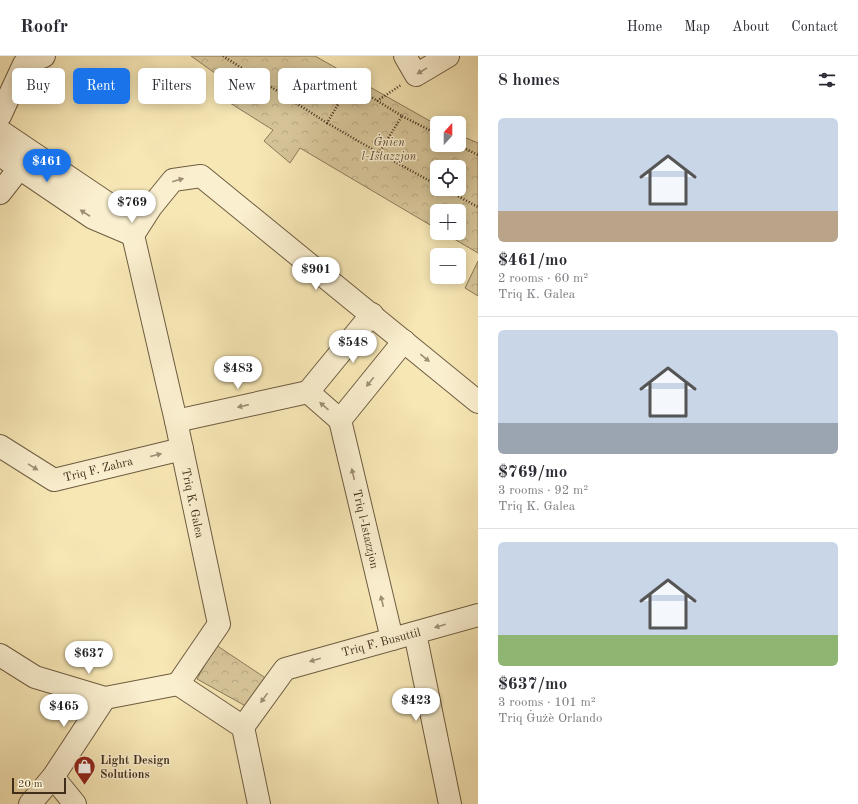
<!DOCTYPE html>
<html lang="en">
<head>
<meta charset="utf-8">
<style>
	:root { --surface:#fff; --page:#f7f7f7; --text:#2b2b33; --muted:#7c7c81; --line:#e1e1e2; --accent:#1a73e8 }
	body { margin:0; font-family:"Old Standard TT",serif; background:var(--page); color:var(--text); height:100vh; display:flex; flex-direction:column; font-size:15px; white-space:nowrap }
	* { box-sizing:border-box; margin:0 }
	p { font-size:13px; color:var(--muted) }
	.icon { flex:none; width:22px; height:22px; fill:none; stroke:currentColor; stroke-width:2; stroke-linecap:round; stroke-linejoin:round }
	.map { position:relative; flex:1; overflow:hidden }
	.drawer { display:flex; flex-direction:column; background:var(--surface); width:380px }
	.drawer>* { flex:none }
	.hud { position:absolute; left:12px; top:12px; width:380px; height:36px; display:flex; gap:8px }
	.needle { width:26px; rotate:21deg }
	.tools { position:absolute; left:430px; top:60px; display:grid; gap:8px }
	.tools a { display:grid; place-items:center; width:36px; height:36px; border-radius:6px; background:var(--surface); box-shadow:0 2px 10px #0003; font-size:20px }
	.scale { position:absolute; left:12px; bottom:10px; width:54px; box-sizing:border-box; padding-left:4px; border:2px solid #402d1a; border-top:0; font-size:11px; line-height:14px; white-space:nowrap; color:#402d1a; -webkit-text-stroke:3px #faefcf; paint-order:stroke }
	.price { position:absolute; translate:-50% -34px; padding:0 9px; border-radius:14px; background:#fff; color:#222; font-size:13px; line-height:26px; filter:drop-shadow(0 1px 2px #0008) }
	.price::after { content:''; position:absolute; left:50%; top:24px; width:12px; height:9px; margin-left:-6px; background:inherit; clip-path:polygon(0 0,100% 0,50% 100%) }
	.price.on { background:var(--accent); color:#fff }
	ul { padding:0; list-style:none }
	li { display:grid; align-content:center; gap:8px; height:212px; padding:0 20px }
	li+li { border-top:1px solid var(--line) }
	li span { display:grid; place-items:center; height:124px; border-radius:6px; color:#555 }
	li>.icon { margin-inline-start:auto }
	span .icon { width:72px; height:72px; fill:#fffc; stroke-width:1 }
	li b { font-size:17px }
	h2 { display:flex; justify-content:space-between; align-items:center; height:48px; padding:0 20px; font-size:17px }
	.pill { padding:0 14px; border-radius:6px; background:var(--surface); box-shadow:0 2px 10px #0003; font-size:14px; line-height:36px }
	.pill.on { background:var(--accent); color:#fff }
	header { display:flex; align-items:center; gap:24px; box-sizing:border-box; height:56px; padding:0 20px; background:var(--surface); border-bottom:1px solid var(--line) }
	header strong { font-size:19px }
	nav { display:flex; gap:22px; margin-inline-start:auto; font-size:14px }
	main { display:flex; flex:1; min-height:0 }
	.map>svg:first-child { display:block }
</style>
</head>
<body>
<header>
<strong>Roofr</strong>
<nav><a>Home</a><a>Map</a><a>About</a><a>Contact</a></nav>
</header>
<main>
<div class="map">
<svg width="478" height="748" viewBox="0 0 478 748">
	<defs>
		<pattern id="park-crowns" width="20" height="18" patternUnits="userSpaceOnUse"><rect width="20" height="18" fill="#d8c79b"/><path d="M2 6a3 3 0 1 1 6 0M12 15a3 3 0 1 1 6 0" fill="none" stroke="#baab85"/></pattern>
	</defs>
	<rect width="100%" height="100%" fill="#f7e7b5"/>
	<filter id="stains"><feTurbulence type="fractalNoise" baseFrequency=".005" numOctaves="4"/><feColorMatrix values="0 0 0 0 .2 0 0 0 0 .09 0 0 0 0 .02 0 0 0 .5 -.17"/></filter>
	<radialGradient id="worn" r=".72"><stop offset=".6" stop-color="#630" stop-opacity="0"/><stop offset="1" stop-color="#630" stop-opacity=".3"/></radialGradient>
	<!-- park -->
	<g fill="url(#park-crowns)" stroke="#8c7a5a" fill-rule="evenodd">
		<path d="M191 0H315L437 69V89H459V79L478 87V197L444 177H459V155H437V173L300 92 290 107 264 85 273 74 230 47 235 33 219 20ZM437 111H459V133H437Z"/>
		<path d="M478 205V240L465 232Z"/>
		<path d="M216 589 273 627 251 653 197 623Z"/>
	</g>
	<g fill="none" stroke-linecap="round" stroke-linejoin="round">
		<defs>
			<g id="minor">
				<path d="M405 0 416 19 448 0"/>
				<path d="M0 60 24 8 44 0"/>
				<path d="M0 75 113 151 133 179 176 365 219 568 178 628 243 671 259 748"/>
				<path d="M0 99 93 162 133 179"/>
				<path d="M0 137 29 100"/>
				<path d="M133 179 151 151 173 124 201 120 478 346"/>
				<path d="M308 336 372 258"/>
				<path d="M308 336 340 364"/>
				<path d="M340 364 392 583"/>
				<path d="M340 364 404 285"/>
				<path d="M176 365 308 336"/>
				<path d="M0 390 54 424 182 393"/>
				<path d="M415 577 450 748"/>
				<path d="M0 599 35 621 105 642 178 628"/>
				<path d="M243 671 285 613 478 559"/>
				<path d="M53 721 75 748"/>
				<path d="M30 748 53 721 105 642"/>
			</g>
		</defs>
		<!-- minor casing -->
		<use href="#minor" stroke="#6e5c41" stroke-width="24"/>
		<!-- path -->
		<g stroke="#402d1a" stroke-width="2.5" stroke-dasharray="1 2" stroke-linecap="butt">
			<path d="M223 0 327 67 350 28 402 60 379 97 437 129"/>
			<path d="M377 45 401 29"/>
			<path d="M402 60 437 78"/>
			<path d="M327 67 379 97"/>
			<path d="M458 89 478 99"/>
			<path d="M445 133 478 151"/>
		</g>
		<!-- minor -->
		<use href="#minor" stroke="#faefcf" stroke-width="22"/>
	</g>
	<!-- one-way arrows -->
	<defs><path id="oneway-solid" d="M-6-.8H1V-3.2L6.5 0L1 3.2V.8H-6Z"/></defs>
	<g fill="#9d8e74">
		<use href="#oneway-solid" transform="translate(422 15) rotate(149)"/>
		<use href="#oneway-solid" transform="translate(178 124) rotate(-16)"/>
		<use href="#oneway-solid" transform="translate(85 157) rotate(-147)"/>
		<use href="#oneway-solid" transform="translate(425 302) rotate(39)"/>
		<use href="#oneway-solid" transform="translate(370 326) rotate(129)"/>
		<use href="#oneway-solid" transform="translate(243 350) rotate(167)"/>
		<use href="#oneway-solid" transform="translate(324 350) rotate(-139)"/>
		<use href="#oneway-solid" transform="translate(156 399) rotate(-14)"/>
		<use href="#oneway-solid" transform="translate(33 411) rotate(32)"/>
		<use href="#oneway-solid" transform="translate(353 418) rotate(-103)"/>
		<use href="#oneway-solid" transform="translate(382 545) rotate(-103)"/>
		<use href="#oneway-solid" transform="translate(440 570) rotate(164)"/>
		<use href="#oneway-solid" transform="translate(315 604) rotate(164)"/>
		<use href="#oneway-solid" transform="translate(264 642) rotate(126)"/>
	</g>
	<!-- icons -->
	<defs>
		<symbol id="shop-pin" viewBox="-11 -11 22 30"><path d="M0 17L-7.5 6A9.5 9.5 0 1 1 7.5 6Z" fill="#8f2418" stroke="#faefcf"/><path d="M-5-2.5h2.3a2.7 3.5 0 0 1 5.4 0H5L5.5 6h-11ZM-1.5-2.5h3a1.5 2.3 0 0 0-3 0Z" fill="#fff"/></symbol>
	</defs>
	<g fill-rule="evenodd">
		<use href="#shop-pin" x="72" y="698" width="25" height="34"/>
	</g>
	<g text-anchor="middle" stroke-width="3" stroke-linejoin="round" paint-order="stroke">
		<!-- park labels -->
		<g font-size="12" font-style="italic" fill="#5e4c34" stroke="#faefcf">
			<text x="389" y="90">Ġnien<tspan x="389" dy="14">l-Istazzjon</tspan></text>
		</g>
		<!-- street labels -->
		<g font-size="12" fill="#402d1a" stroke="#faefcf">
			<text transform="translate(98 413) rotate(-14)" y="4">Triq F. Zahra</text>
			<text transform="translate(193 447) rotate(78)" y="4">Triq K. Galea</text>
			<text transform="translate(366 473) rotate(77)" y="4">Triq l-Istazzjon</text>
			<text transform="translate(381 586) rotate(-15)" y="4">Triq F. Busuttil</text>
		</g>
		<!-- poi labels -->
		<g font-size="12" font-weight="bold" fill="#402d1a" stroke="#faefcf" text-anchor="start">
			<text x="100" y="708">Light Design<tspan x="100" dy="14">Solutions</tspan></text>
		</g>
	</g>
	<rect width="100%" height="100%" filter="url(#stains)"/>
	<rect width="100%" height="100%" fill="url(#worn)"/>
</svg>
<div class="tools">
<a><svg class="needle" viewBox="-14 -14 28 28"><path d="M0-13l5 13h-10z" fill="#e53935"/><path d="M0 13l5-13h-10z" fill="#7c7c81"/></svg></a>
<a><svg class="icon" aria-label="locate" viewBox="0 0 24 24"><circle cx="12" cy="12" r="6"/><path d="M12 2v4M12 18v4M2 12h4M18 12h4"/></svg></a>
<a>+</a>
<a>−</a>
</div>
<div class="scale">20 m</div>
<b class="price on" style="left:47px;top:127px">$461</b>
<b class="price" style="left:132px;top:168px">$769</b>
<b class="price" style="left:316px;top:235px">$901</b>
<b class="price" style="left:353px;top:308px">$548</b>
<b class="price" style="left:238px;top:334px">$483</b>
<b class="price" style="left:89px;top:619px">$637</b>
<b class="price" style="left:416px;top:666px">$423</b>
<b class="price" style="left:64px;top:672px">$465</b>
<div class="hud">
<a class="pill">Buy</a>
<a class="pill on">Rent</a>
<a class="pill">Filters</a>
<a class="pill">New</a>
<a class="pill">Apartment</a>
</div>
</div>
<section class="drawer">
<h2>8 homes<svg class="icon" aria-label="filters" viewBox="0 0 24 24"><path d="M4 7h16M4 17h16"/><circle cx="9" cy="7" r="2"/><circle cx="15" cy="17" r="2"/></svg></h2>
<ul>
<li><span style="background:linear-gradient(#c9d6e8 75%,#b9a48a 0)"><svg class="icon" aria-label="home" viewBox="0 0 24 24"><path d="M3 11l9-7 9 7M6 9v11h12V9"/></svg></span><div><b>$461/mo</b><p>2 rooms · 60 m²</p><p>Triq K. Galea</p></div></li>
<li><span style="background:linear-gradient(#c9d6e8 75%,#9aa5b1 0)"><svg class="icon" aria-label="home" viewBox="0 0 24 24"><path d="M3 11l9-7 9 7M6 9v11h12V9"/></svg></span><div><b>$769/mo</b><p>3 rooms · 92 m²</p><p>Triq K. Galea</p></div></li>
<li><span style="background:linear-gradient(#c9d6e8 75%,#8fb573 0)"><svg class="icon" aria-label="home" viewBox="0 0 24 24"><path d="M3 11l9-7 9 7M6 9v11h12V9"/></svg></span><div><b>$637/mo</b><p>3 rooms · 101 m²</p><p>Triq Ġużè Orlando</p></div></li>
</ul>
</section>
</main>
</body>
</html>
